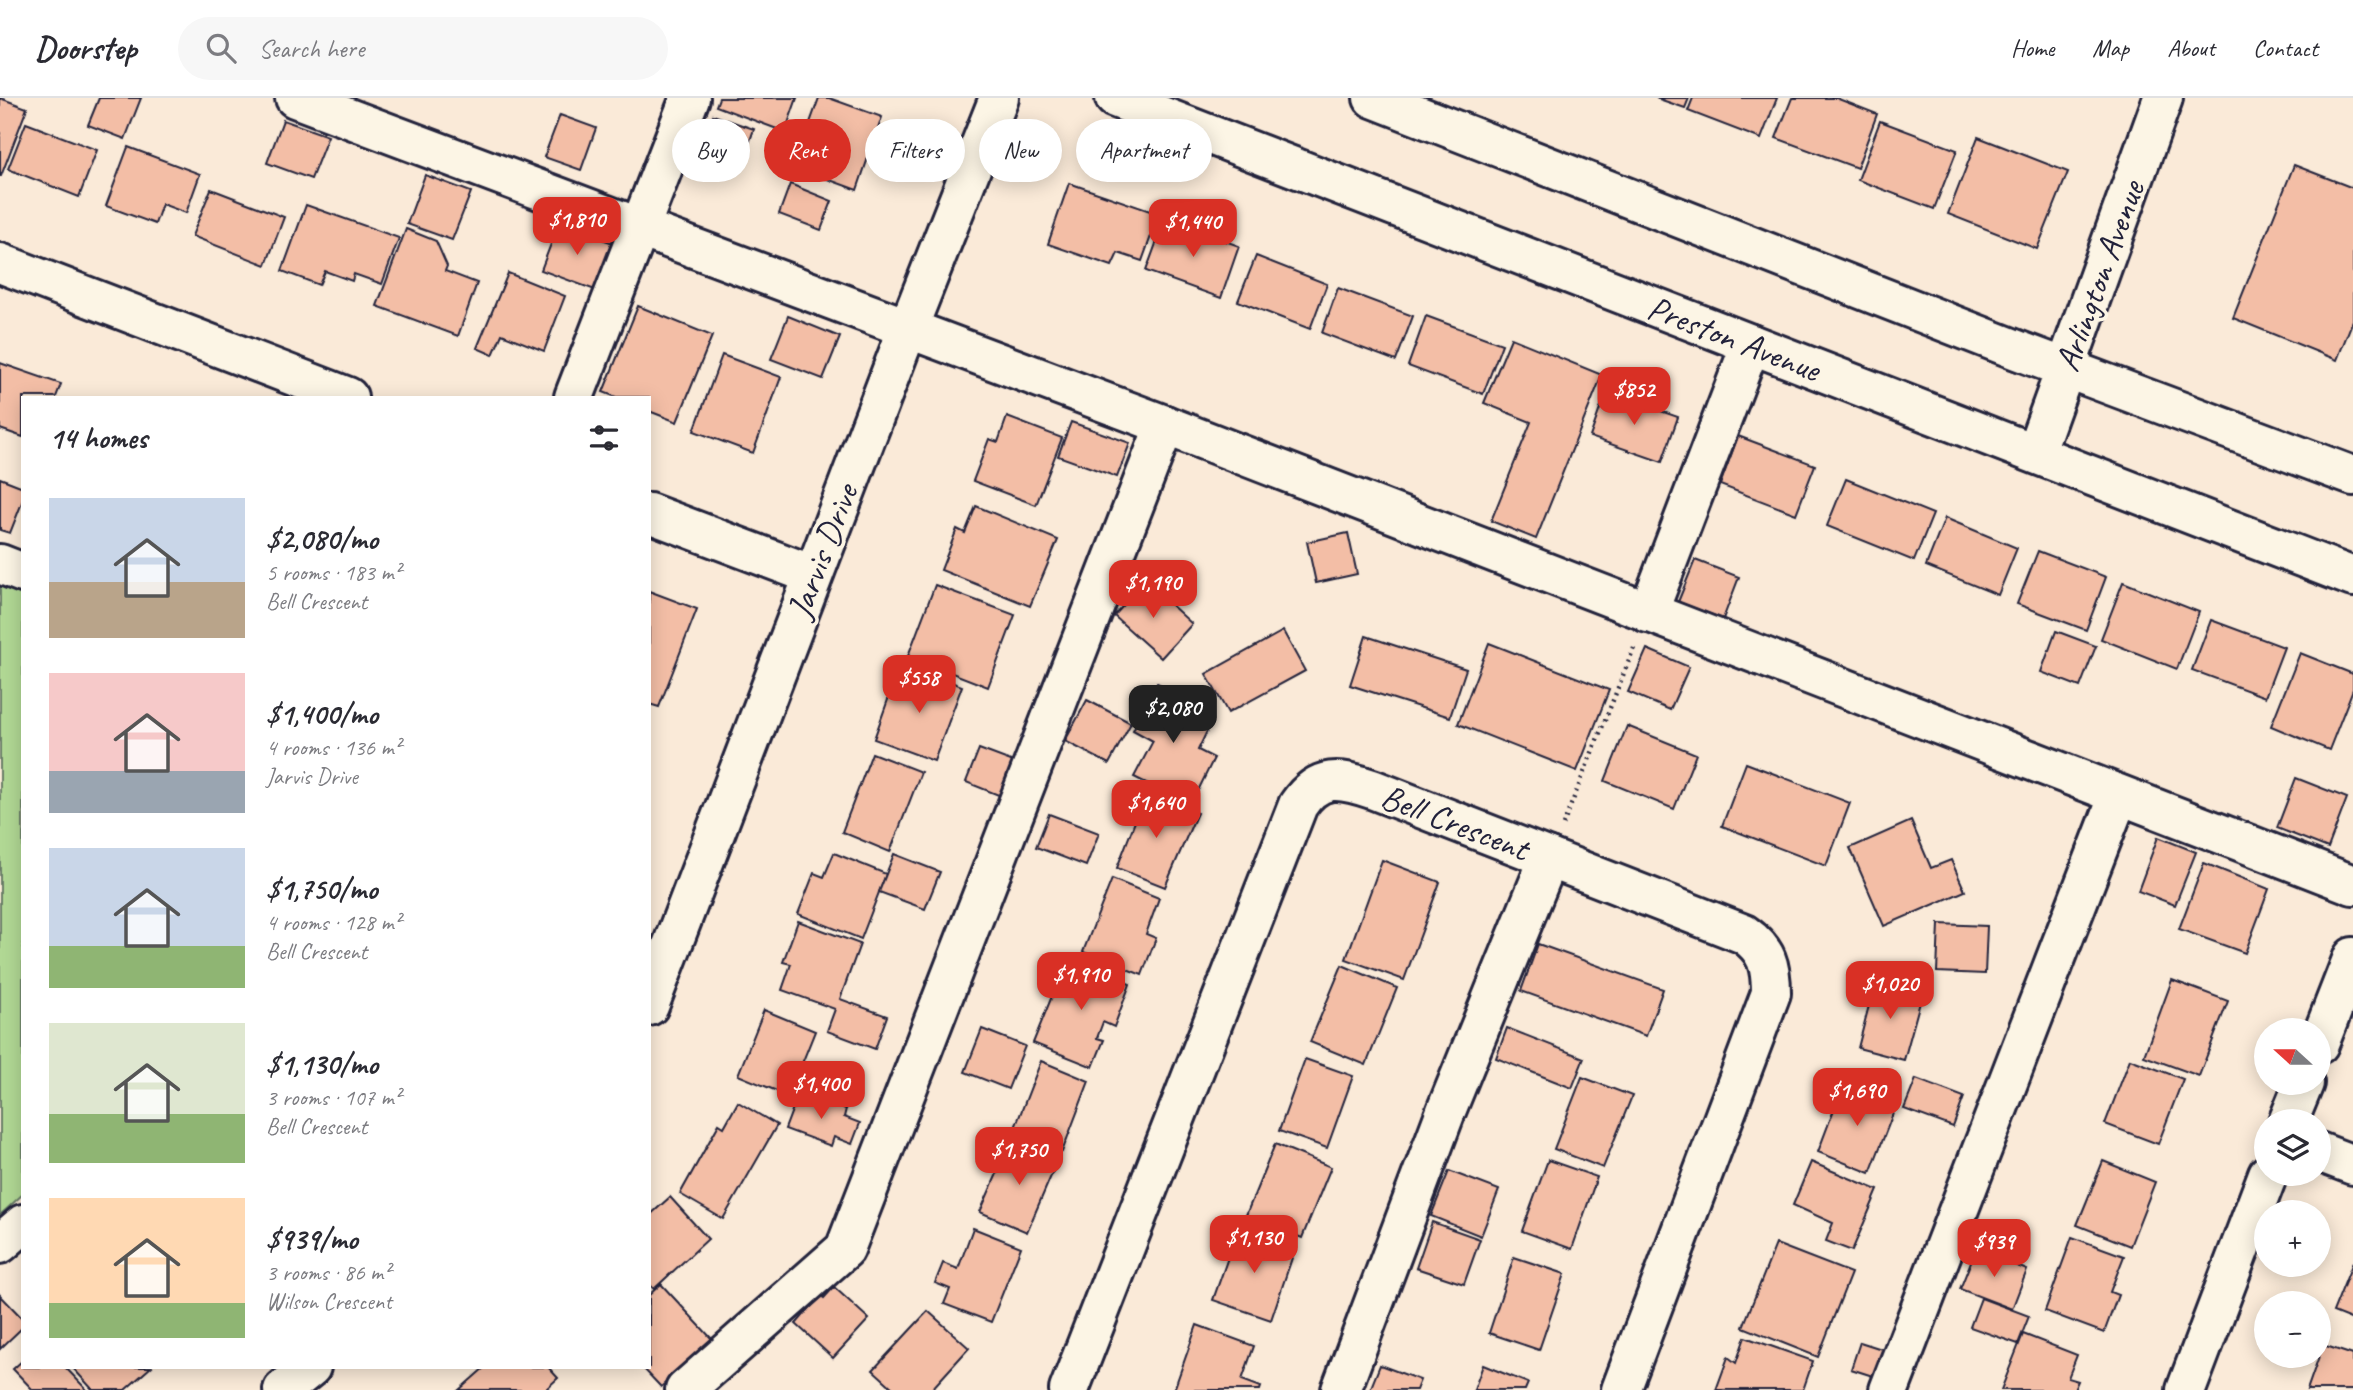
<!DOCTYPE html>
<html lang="en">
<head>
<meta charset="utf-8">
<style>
	:root { --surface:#fff; --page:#f7f7f7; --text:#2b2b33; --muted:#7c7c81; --line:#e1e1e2; --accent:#d93025 }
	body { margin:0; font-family:Caveat,sans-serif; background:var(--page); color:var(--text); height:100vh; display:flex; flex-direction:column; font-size:26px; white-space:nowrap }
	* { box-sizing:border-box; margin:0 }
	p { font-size:23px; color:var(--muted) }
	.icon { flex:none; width:38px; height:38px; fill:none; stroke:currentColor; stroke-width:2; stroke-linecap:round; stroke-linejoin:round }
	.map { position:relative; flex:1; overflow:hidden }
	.sheet { position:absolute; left:21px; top:298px; width:630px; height:973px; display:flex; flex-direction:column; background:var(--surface); border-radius:0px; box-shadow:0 4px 18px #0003 }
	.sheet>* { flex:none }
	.banner { position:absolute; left:672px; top:21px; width:665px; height:63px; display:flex; gap:14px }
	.needle { width:46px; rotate:291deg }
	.buttons { position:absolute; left:2254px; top:920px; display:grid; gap:14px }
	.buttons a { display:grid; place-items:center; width:77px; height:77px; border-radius:50%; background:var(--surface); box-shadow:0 4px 18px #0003; font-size:35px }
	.price { position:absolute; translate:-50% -60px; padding:0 16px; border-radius:14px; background:var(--accent); color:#fff; font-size:23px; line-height:46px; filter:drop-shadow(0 2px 4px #0008) }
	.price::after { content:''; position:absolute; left:50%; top:42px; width:21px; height:16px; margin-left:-10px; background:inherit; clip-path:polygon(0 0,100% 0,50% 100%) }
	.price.current { background:#222; color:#fff }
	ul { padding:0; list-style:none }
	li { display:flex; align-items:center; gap:21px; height:175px; padding:0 28px }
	li span { display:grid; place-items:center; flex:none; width:196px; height:140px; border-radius:0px; color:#555 }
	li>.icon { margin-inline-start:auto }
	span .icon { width:84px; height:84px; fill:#fffc; stroke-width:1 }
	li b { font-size:30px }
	h2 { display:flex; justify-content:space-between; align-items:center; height:84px; padding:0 28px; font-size:30px }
	.pill { padding:0 24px; border-radius:32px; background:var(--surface); box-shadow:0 4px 18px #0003; font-size:24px; line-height:63px }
	.pill.current { background:var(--accent); color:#fff }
	header { display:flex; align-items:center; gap:42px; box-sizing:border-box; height:98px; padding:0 35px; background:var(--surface); border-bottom:2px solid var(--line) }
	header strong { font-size:33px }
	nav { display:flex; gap:38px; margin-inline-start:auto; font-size:24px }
	.search { width:490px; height:63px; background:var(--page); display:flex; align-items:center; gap:18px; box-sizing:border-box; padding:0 24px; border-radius:38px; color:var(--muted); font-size:26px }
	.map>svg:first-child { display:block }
</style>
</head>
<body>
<header>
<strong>Doorstep</strong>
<div class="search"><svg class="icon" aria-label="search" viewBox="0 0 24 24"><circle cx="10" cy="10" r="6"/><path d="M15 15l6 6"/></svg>Search here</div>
<nav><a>Home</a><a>Map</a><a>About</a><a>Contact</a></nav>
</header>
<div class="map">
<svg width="2353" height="1292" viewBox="0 0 2353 1292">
	<rect width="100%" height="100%" fill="#faead8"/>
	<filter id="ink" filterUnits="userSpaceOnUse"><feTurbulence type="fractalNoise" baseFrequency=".0143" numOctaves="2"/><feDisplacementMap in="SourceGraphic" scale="14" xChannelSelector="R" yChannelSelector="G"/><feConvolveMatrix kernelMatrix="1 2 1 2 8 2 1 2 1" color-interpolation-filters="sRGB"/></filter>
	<g filter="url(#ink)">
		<!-- green -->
		<path fill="#b1d894" stroke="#6a7d68" stroke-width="2" d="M0 488 23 497V1096L0 1117Z"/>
		<!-- building -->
		<g fill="#f3bea6" stroke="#22223b" stroke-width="2">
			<path d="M0 0 27 10 1 78H0Z"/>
			<path d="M99 0H141L125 41 88 27Z"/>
			<path d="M719 0H797L785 34 716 8Z"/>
			<path d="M819 0H829L882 19 857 92 794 69Z"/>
			<path d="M1656 0H1689L1685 10Z"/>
			<path d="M1693 0H1777L1761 41 1688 13Z"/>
			<path d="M1792 0H1836L1877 16 1857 70 1776 40Z"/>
			<path d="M560 17 596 30 581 72 544 59Z"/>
			<path d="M713 17 754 31 744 60 703 45Z"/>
			<path d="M283 22 328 38 311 81 267 65Z"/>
			<path d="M1880 23 1957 52 1934 111 1858 82Z"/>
			<path d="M26 25 97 52 79 99 8 71Z"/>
			<path d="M1978 39 2068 74 2037 151 1948 116Z"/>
			<path d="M128 49 200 76 186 115 162 106 155 126 106 108Z"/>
			<path d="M2294 67 2353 90V222L2337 262 2233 220Z"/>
			<path d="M425 77 471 94 452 142 407 126Z"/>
			<path d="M1069 85 1159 116 1142 163 1118 155 1112 168 1048 146Z"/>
			<path d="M790 86 832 103 821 132 779 116Z"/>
			<path d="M211 91 284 119 266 167 192 138Z"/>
			<path d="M306 107 399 140 382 186 354 176 352 183 325 173 319 187 282 173Z"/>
			<path d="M1165 121 1239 148 1221 200 1146 173Z"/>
			<path d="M559 125 613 145 595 192 541 172Z"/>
			<path d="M406 131 436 143 447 168 445 173 477 185 458 238 377 208Z"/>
			<path d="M1256 158 1327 186 1310 231 1238 203Z"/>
			<path d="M508 175 565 198 544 253 502 236 493 257 477 250Z"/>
			<path d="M1338 190 1413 218 1396 263 1322 235Z"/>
			<path d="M638 208 712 238 677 324 649 313V299H616L603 294Z"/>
			<path d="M788 218 840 239 823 281 771 261Z"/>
			<path d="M1426 218 1502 246 1483 296 1408 268Z"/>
			<path d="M1511 240 1602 277 1536 441 1491 423 1531 324 1484 305Z"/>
			<path d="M722 257 781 279 753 355 694 333Z"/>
			<path d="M0 265 61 286 56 299H23V339L0 331Z"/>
			<path d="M1606 294 1678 319 1662 364 1590 339Z"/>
			<path d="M1007 319 1062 340 1036 407 973 383 989 341 998 344Z"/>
			<path d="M1071 324 1130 345 1117 379 1058 358Z"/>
			<path d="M1738 338 1815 367 1796 416 1720 387Z"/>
			<path d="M0 380 23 389V402L10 435 0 432Z"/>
			<path d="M1846 381 1933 416 1914 463 1827 428Z"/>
			<path d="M976 408 1058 442 1030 508 941 472 957 431 965 435Z"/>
			<path d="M1945 420 2017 450 1998 497 1926 468Z"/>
			<path d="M1348 435 1357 476 1316 485 1307 444Z"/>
			<path d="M2038 453 2106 479 2086 532 2017 506Z"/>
			<path d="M1695 462 1739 479 1723 521 1678 504Z"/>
			<path d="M1145 483 1192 526 1161 560 1114 518Z"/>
			<path d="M2123 484 2199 514 2177 571 2101 541Z"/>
			<path d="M935 487 1015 517 988 589 908 558Z"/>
			<path d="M649 493 697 511 659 609 649 606Z"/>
			<path d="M2211 522 2284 549 2265 599 2192 572Z"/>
			<path d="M1283 533 1305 573 1228 615 1206 576Z"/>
			<path d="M2056 533 2096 548 2080 589 2041 574Z"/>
			<path d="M1366 538 1466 571 1450 619 1350 587Z"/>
			<path d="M1489 545 1609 592 1577 673 1458 626Z"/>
			<path d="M1647 551 1689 569 1670 612 1628 594Z"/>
			<path d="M2300 555 2353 576V591L2329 652 2271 628Z"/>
			<path d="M913 570 962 588 934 663 874 641 890 596 902 600Z"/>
			<path d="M1157 585 1186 599 1209 629 1198 652 1214 660 1191 707 1134 679 1153 643 1133 632Z"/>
			<path d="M1087 602 1131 625 1109 666 1065 643Z"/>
			<path d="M1627 628 1696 656 1674 711 1605 683Z"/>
			<path d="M979 651 1019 666 1006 700 966 684Z"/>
			<path d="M872 655 921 674 890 754 842 734Z"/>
			<path d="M1746 665 1850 705 1826 768 1722 728Z"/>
			<path d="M2296 680 2347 700 2328 750 2277 730Z"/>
			<path d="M1146 695 1197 715 1165 789 1117 770Z"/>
			<path d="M1049 716 1099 735 1086 768 1036 749Z"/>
			<path d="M1911 723 1931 770 1951 762 1965 793 1884 828 1850 750Z"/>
			<path d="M2158 739 2196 754 2175 807 2138 793Z"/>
			<path d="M834 755 886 776 861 841 798 816 814 775 824 779Z"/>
			<path d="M894 756 940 774 925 811 879 794Z"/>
			<path d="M1382 762 1440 784 1404 882 1346 861Z"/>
			<path d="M2204 765 2269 791 2245 855 2179 831Z"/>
			<path d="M1112 781 1159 800 1146 836 1156 840 1142 877 1083 854Z"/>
			<path d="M798 823 860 846 840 901 887 918 875 951 827 933 835 911 782 892 791 866 783 864Z"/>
			<path d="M1939 826 1987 828 1985 876 1937 874Z"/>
			<path d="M1538 846 1663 891 1646 938 1521 893Z"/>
			<path d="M1067 861 1130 886 1114 929 1103 924 1097 940 1104 942 1093 969 1033 945Z"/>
			<path d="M1342 867 1397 890 1366 967 1310 944Z"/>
			<path d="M2172 882 2228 903 2199 978 2144 958Z"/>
			<path d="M1875 884 1922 897 1904 962 1858 950Z"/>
			<path d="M764 912 815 933 789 998 738 977Z"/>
			<path d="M1507 930 1584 960 1572 990 1496 960Z"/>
			<path d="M982 931 1025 948 1008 991 965 974Z"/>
			<path d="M1305 961 1353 978 1327 1050 1279 1033Z"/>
			<path d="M2130 961 2183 981 2158 1046 2105 1026Z"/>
			<path d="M1041 963 1089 983 1062 1054 1013 1035Z"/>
			<path d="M1582 979 1632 998 1603 1070 1554 1051Z"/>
			<path d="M1916 981 1964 999 1953 1029 1904 1011Z"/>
			<path d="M1844 985 1897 1005 1870 1075 1818 1054Z"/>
			<path d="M799 994 846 1011 844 1019 860 1025 852 1046 834 1039 831 1048 785 1031Z"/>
			<path d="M738 1004 777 1027 723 1121 680 1096 719 1026 724 1029Z"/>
			<path d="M1011 1044 1057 1064 1027 1134 980 1114Z"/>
			<path d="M1275 1046 1331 1069 1302 1140 1246 1117Z"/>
			<path d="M1548 1062 1597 1079 1572 1151 1522 1133Z"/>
			<path d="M2103 1063 2155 1084 2130 1148 2077 1127Z"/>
			<path d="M1811 1064 1878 1092 1852 1153 1826 1143 1833 1125 1793 1107Z"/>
			<path d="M1449 1073 1499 1092 1481 1138 1431 1118Z"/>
			<path d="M670 1099 708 1141 654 1191 649 1186V1118Z"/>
			<path d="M1432 1124 1480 1141 1464 1186 1416 1170Z"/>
			<path d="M973 1130 1021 1149 991 1224 944 1206 950 1191 935 1185 943 1165 958 1171Z"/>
			<path d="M1238 1131 1295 1151 1271 1222 1213 1202Z"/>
			<path d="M2072 1139 2124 1158 2110 1194 2118 1197 2104 1235 2045 1213Z"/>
			<path d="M1776 1146 1851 1175 1818 1259 1743 1229Z"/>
			<path d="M1976 1151 2027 1172 2012 1211 1960 1191Z"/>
			<path d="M1514 1159 1565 1176 1539 1252 1489 1235Z"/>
			<path d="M2353 1164V1222L2333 1214Z"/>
			<path d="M661 1186 712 1241 661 1289 642 1269H649V1197Z"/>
			<path d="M834 1189 869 1221 833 1260 796 1226 821 1197 824 1200Z"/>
			<path d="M0 1197 23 1221V1229L0 1251Z"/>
			<path d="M1981 1200 2029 1218 2018 1246 1970 1229Z"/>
			<path d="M928 1213 969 1250 931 1292H895L873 1272Z"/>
			<path d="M1197 1227 1254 1248 1242 1282 1261 1289 1260 1292H1174Z"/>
			<path d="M2023 1236 2077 1257 2068 1280 2078 1283 2074 1292H2001Z"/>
			<path d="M1745 1239 1813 1263 1803 1292H1716L1728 1259 1736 1265Z"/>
			<path d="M1860 1244 1891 1254 1882 1281 1851 1271Z"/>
			<path d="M2323 1247 2353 1257V1292H2307Z"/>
			<path d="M23 1262V1269H65L87 1292H33L13 1271Z"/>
			<path d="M1380 1267 1420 1282 1416 1292H1370Z"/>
			<path d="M1483 1267 1528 1285 1525 1292H1474Z"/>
			<path d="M72 1269H151L125 1292H93Z"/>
			<path d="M485 1269H548L558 1280 545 1292H459Z"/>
		</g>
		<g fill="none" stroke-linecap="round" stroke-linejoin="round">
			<defs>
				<g id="minor">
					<path d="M295 0 1165 327 2353 787"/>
					<path d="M0 165 348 299"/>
					<path d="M574 299 690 0"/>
					<path d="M2035 355 2163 0"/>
					<path d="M649 415 813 477"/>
					<path d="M0 466 23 475"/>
					<path d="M1648 515 1751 246"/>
					<path d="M649 908 908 230 999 0"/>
					<path d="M2319 946 2353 859"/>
					<path d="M2288 1024 2304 985"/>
					<path d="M2319 1054 2353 1067"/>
					<path d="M0 1146 23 1126"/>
					<path d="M283 1292 311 1269"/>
					<path d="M685 1292 845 1151 1165 327"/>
					<path d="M1069 1292 1298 707C1319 676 1340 680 1372 691L1744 836C1767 852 1771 868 1771 895L1621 1292"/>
					<path d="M1341 1292 1446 1013 1549 760"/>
					<path d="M1889 1292 2119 697"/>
					<path d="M2186 1292 2268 1076"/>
				</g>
				<g id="major">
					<path d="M1115 0 2353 479"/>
					<path d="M1373 0 2017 252 2353 378"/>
				</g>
			</defs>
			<!-- minor casing -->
			<use href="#minor" stroke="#22223b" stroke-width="44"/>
			<!-- major casing -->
			<use href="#major" stroke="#22223b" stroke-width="44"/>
			<!-- path -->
			<path stroke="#22223b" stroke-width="4.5" stroke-dasharray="2 5" stroke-linecap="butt" d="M1563 727 1634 550"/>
			<!-- minor -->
			<use href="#minor" stroke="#fcf5e5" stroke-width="38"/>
			<!-- major -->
			<use href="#major" stroke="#fcf5e5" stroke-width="38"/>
		</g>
	</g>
	<g text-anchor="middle" stroke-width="7" stroke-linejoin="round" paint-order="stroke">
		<!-- street labels -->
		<g font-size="35" fill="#22223b" stroke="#fcf5e5">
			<text transform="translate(2099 178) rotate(-70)" y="12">Arlington Avenue</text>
			<text transform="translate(1734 240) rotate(21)" y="12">Preston Avenue</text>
			<text transform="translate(822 453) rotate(-69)" y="12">Jarvis Drive</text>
			<text transform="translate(1455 724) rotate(21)" y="12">Bell Crescent</text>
		</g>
	</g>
</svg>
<div class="buttons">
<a><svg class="needle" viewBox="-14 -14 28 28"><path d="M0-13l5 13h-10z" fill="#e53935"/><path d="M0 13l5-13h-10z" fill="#7c7c81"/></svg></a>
<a><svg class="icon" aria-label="layers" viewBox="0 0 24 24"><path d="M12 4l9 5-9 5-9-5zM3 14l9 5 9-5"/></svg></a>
<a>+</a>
<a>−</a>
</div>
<b class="price" style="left:577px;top:159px">$1,810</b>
<b class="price" style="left:1193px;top:161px">$1,440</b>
<b class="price" style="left:1634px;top:329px">$852</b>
<b class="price" style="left:1153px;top:522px">$1,190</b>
<b class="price" style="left:919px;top:617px">$558</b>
<b class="price current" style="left:1173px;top:647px">$2,080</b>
<b class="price" style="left:1156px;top:742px">$1,640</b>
<b class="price" style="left:1081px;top:914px">$1,910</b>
<b class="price" style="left:1890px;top:923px">$1,020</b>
<b class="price" style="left:821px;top:1023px">$1,400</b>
<b class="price" style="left:1857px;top:1030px">$1,690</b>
<b class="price" style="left:1019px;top:1089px">$1,750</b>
<b class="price" style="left:1254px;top:1177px">$1,130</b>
<b class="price" style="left:1994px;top:1181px">$939</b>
<div class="banner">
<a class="pill">Buy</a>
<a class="pill current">Rent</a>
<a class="pill">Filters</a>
<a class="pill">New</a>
<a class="pill">Apartment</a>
</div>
<section class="sheet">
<h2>14 homes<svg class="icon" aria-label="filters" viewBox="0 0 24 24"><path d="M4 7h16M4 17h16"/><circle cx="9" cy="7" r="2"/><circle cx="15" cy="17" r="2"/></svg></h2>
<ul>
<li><span style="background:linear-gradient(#c9d6e8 60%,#b9a48a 0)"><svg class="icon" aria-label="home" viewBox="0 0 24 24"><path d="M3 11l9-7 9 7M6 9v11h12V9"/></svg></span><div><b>$2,080/mo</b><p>5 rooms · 183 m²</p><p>Bell Crescent</p></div></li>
<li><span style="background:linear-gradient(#f6c9c9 70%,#9aa5b1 0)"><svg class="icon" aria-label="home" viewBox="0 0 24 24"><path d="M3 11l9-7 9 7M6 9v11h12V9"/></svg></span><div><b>$1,400/mo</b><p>4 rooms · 136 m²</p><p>Jarvis Drive</p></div></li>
<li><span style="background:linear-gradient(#c9d6e8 70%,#8fb573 0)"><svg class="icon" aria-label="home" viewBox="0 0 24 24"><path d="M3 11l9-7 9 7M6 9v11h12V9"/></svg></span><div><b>$1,750/mo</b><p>4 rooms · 128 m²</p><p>Bell Crescent</p></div></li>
<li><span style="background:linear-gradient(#dfe7d0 65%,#8fb573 0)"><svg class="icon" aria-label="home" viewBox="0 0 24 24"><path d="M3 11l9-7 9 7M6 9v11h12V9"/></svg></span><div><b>$1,130/mo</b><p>3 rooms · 107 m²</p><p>Bell Crescent</p></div></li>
<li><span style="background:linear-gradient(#ffd9b3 75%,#8fb573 0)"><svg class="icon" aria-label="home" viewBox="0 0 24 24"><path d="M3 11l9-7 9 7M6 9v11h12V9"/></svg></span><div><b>$939/mo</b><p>3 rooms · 86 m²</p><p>Wilson Crescent</p></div></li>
</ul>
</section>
</div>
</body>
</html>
